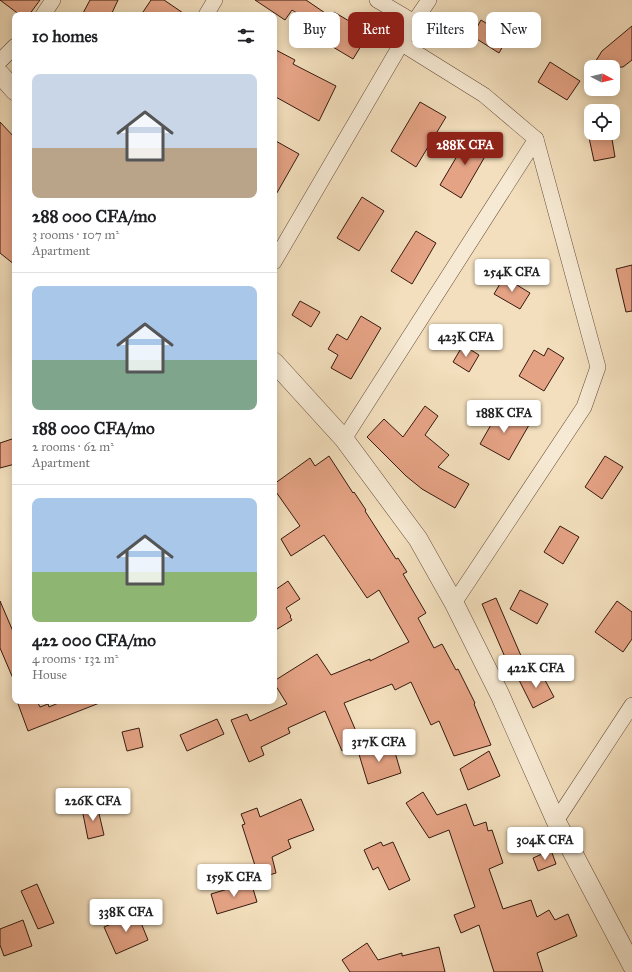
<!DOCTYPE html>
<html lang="en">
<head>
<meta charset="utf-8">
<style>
	:root { --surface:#fff; --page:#f6f6f6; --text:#202124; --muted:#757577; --line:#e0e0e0; --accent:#8f2418 }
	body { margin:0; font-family:"IM FELL Great Primer",serif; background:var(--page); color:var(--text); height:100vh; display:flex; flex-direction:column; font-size:15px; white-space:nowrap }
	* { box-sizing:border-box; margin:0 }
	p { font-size:13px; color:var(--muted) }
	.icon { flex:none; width:22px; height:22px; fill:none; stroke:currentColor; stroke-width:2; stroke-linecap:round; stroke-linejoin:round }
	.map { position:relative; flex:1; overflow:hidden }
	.side { position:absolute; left:12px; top:12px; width:265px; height:692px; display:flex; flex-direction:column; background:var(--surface); border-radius:8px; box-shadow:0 2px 10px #0003 }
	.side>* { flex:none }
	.hud { position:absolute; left:289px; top:12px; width:283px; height:36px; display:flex; gap:8px }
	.needle { width:26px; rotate:97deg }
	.fabs { position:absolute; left:584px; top:60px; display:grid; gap:8px }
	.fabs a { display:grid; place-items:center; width:36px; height:36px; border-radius:8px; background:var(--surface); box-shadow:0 2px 10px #0003; font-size:20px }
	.price { position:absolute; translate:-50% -34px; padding:0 9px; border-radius:4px; background:#fff; color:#222; font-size:13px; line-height:26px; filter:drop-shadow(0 1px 2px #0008) }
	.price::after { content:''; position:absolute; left:50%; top:24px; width:12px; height:9px; margin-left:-6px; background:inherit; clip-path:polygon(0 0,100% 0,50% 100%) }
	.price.active { background:var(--accent); color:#fff }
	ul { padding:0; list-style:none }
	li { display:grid; align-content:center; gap:8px; height:212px; padding:0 20px }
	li+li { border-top:1px solid var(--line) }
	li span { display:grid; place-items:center; height:124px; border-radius:8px; color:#555 }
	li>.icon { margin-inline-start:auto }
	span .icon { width:72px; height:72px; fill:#fffc; stroke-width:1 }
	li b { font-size:17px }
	h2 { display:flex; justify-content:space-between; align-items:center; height:48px; padding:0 20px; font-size:17px }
	.chip { padding:0 14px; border-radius:8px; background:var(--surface); box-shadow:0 2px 10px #0003; font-size:14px; line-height:36px }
	.chip.active { background:var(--accent); color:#fff }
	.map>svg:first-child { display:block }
</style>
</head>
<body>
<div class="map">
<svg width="632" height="972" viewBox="0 0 632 972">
	<rect width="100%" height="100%" fill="#f3dfbd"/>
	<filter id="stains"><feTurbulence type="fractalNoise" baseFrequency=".005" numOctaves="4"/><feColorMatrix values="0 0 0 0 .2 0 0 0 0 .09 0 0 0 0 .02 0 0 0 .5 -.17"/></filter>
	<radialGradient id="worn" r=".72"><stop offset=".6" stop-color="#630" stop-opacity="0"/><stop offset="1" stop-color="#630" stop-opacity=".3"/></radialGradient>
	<!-- building -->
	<g fill="#e5a385" stroke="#361a0e">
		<path d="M0 0H40L29 15H20Z"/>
		<path d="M90 0H118L111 15H82Z"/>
		<path d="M151 0H164L186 15H141Z"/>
		<path d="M255 0H306L331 17 334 12 369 33 353 59 318 38 323 30 292 10 285 20Z"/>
		<path d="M481 20 508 37 499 53 472 36Z"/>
		<path d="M632 26V60L623 67H592L602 51Z"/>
		<path d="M274 49 295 60 293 64 336 86 319 121 274 96Z"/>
		<path d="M550 62 580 81 567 100 538 82Z"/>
		<path d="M420 102 446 117 416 167 391 151Z"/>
		<path d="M0 122 15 138V265L0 253Z"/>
		<path d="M588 133H611L615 157 594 161Z"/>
		<path d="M470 134 491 146 461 198 440 185Z"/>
		<path d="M274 140 299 154 274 198Z"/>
		<path d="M362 197 384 211 359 251 337 238Z"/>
		<path d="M416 231 436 243 412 284 391 271Z"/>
		<path d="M632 265V311L626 312 616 269Z"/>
		<path d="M504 277 530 293 520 309 494 294Z"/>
		<path d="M300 301 320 312 311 327 292 315Z"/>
		<path d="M361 316 381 328 351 379 331 368 338 355 328 349 337 334 347 340Z"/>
		<path d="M463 345 479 355 469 372 453 362Z"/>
		<path d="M548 348 564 358 544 391 519 376 534 350 544 356Z"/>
		<path d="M425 406 438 416 425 435 449 455 438 467 469 484 455 508 422 489 406 476 367 437 384 419 403 437Z"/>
		<path d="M500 409 529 425 509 460 480 444Z"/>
		<path d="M15 438V464L0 468V443Z"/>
		<path d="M329 456 353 493 354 492 366 510 365 511 396 559 398 558 407 572 403 574 426 613 418 618 434 648 442 644 456 670 458 669 475 703 474 704 491 745 454 756 439 721 431 725 411 682 395 690 392 684 344 703 361 743 342 751 325 711 288 728 290 733 261 747 264 755 249 762 231 720 247 714 250 721 287 704 274 683V681L317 654 331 675 370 659V661L409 642 379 590 367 598 324 535 291 556 281 539 300 526 274 489V484L310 458 315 466Z"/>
		<path d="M605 456 623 467 602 499 585 487Z"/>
		<path d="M560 526 579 537 563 564 544 552Z"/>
		<path d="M288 581 300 599 286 608 291 616 290 617 292 620 274 631V588L275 590Z"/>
		<path d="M520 590 548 604 537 624 510 609Z"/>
		<path d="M496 598 525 665 511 671 482 604Z"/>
		<path d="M0 601 15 636V683L0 648Z"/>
		<path d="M617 601 632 612V639L623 652 595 632Z"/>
		<path d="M539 669 554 697 533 708 519 680Z"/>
		<path d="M17 701H37L40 707 48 704 49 707 63 701H101L102 702 28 731Z"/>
		<path d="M217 719 224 734 187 751 180 735Z"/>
		<path d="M139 728 143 747 127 751 122 732Z"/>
		<path d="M384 742 387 751 394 749 401 773 368 784 358 751Z"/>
		<path d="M489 751 500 776 468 790 460 769Z"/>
		<path d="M423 792 437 815 466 804 474 826 486 822 488 831 492 830 503 863 489 869 503 909 531 900 537 917 549 910 555 920 568 914 577 936 537 953 543 972H494L479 925 461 933 454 915 475 907 449 830 429 838 406 803Z"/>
		<path d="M301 799 314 830 288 840 291 848 272 857 276 873 259 878 242 825 245 824 241 814 257 808 260 817Z"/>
		<path d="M97 805 104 835 88 839 82 809Z"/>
		<path d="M381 842 383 846 393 842 410 880 389 890 378 867 373 870 364 850Z"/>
		<path d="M551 850 556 864 538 871 533 858Z"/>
		<path d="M251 882 257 902 217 914 211 894Z"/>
		<path d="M37 884 54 923 38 929 21 891Z"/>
		<path d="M137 913 148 940 116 954 104 927Z"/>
		<path d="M23 920 32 946 4 956 0 945V929Z"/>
		<path d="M367 943 378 960 402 953V956L439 947 445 972H350L342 960Z"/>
	</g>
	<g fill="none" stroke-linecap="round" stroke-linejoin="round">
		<defs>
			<g id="minor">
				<path d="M377 0 414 22"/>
				<path d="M43 15 53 0"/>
				<path d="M206 15 215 0"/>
				<path d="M0 61 15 46"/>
				<path d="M274 262 414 22 429 0"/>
				<path d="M344 439 536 139 484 95 402 44"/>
				<path d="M454 603 584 407 598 367 536 139"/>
				<path d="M556 821 632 705"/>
			</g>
			<g id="tertiary">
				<path d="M0 74 15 91"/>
				<path d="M274 362 344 439 418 539 454 603 500 695 556 821 632 965"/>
			</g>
		</defs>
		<!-- minor casing -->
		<use href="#minor" stroke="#654b3a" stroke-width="16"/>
		<!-- tertiary casing -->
		<use href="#tertiary" stroke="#654b3a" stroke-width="20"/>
		<!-- minor -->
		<use href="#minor" stroke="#f7ead4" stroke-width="15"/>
		<!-- tertiary -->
		<use href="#tertiary" stroke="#f7ead4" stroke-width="19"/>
	</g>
	<rect width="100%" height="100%" filter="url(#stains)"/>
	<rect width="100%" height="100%" fill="url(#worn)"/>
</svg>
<div class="fabs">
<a><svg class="needle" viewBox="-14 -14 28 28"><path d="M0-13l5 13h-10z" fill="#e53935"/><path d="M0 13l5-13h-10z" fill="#757577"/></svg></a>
<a><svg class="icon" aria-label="locate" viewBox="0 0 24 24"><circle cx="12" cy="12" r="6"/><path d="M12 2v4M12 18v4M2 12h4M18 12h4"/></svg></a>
</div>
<b class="price active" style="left:465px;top:166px">288K CFA</b>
<b class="price" style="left:512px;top:293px">254K CFA</b>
<b class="price" style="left:466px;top:358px">423K CFA</b>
<b class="price" style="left:504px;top:434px">188K CFA</b>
<b class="price" style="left:536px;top:689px">422K CFA</b>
<b class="price" style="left:379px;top:763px">317K CFA</b>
<b class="price" style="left:93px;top:822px">226K CFA</b>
<b class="price" style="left:545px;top:861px">304K CFA</b>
<b class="price" style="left:234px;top:898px">159K CFA</b>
<b class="price" style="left:126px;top:933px">338K CFA</b>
<div class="hud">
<a class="chip">Buy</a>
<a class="chip active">Rent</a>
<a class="chip">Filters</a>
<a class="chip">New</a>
</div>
<section class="side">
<h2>10 homes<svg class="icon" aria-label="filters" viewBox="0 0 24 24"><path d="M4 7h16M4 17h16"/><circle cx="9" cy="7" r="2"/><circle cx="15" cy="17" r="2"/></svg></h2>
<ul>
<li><span style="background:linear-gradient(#c9d6e8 60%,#b9a48a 0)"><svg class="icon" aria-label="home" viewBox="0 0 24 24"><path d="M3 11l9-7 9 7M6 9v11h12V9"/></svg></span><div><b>288 000 CFA/mo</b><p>3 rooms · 107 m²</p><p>Apartment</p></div></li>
<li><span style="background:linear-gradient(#a9c7e8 60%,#7fa58c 0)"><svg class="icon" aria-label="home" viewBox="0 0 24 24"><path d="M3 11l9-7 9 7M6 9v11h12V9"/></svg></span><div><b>188 000 CFA/mo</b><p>2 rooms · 62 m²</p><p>Apartment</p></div></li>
<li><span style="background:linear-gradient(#a9c7e8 60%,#8fb573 0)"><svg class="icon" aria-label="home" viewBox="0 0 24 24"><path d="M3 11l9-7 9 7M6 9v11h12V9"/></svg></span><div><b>422 000 CFA/mo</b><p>4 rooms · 132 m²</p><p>House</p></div></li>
</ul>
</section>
</div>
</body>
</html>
